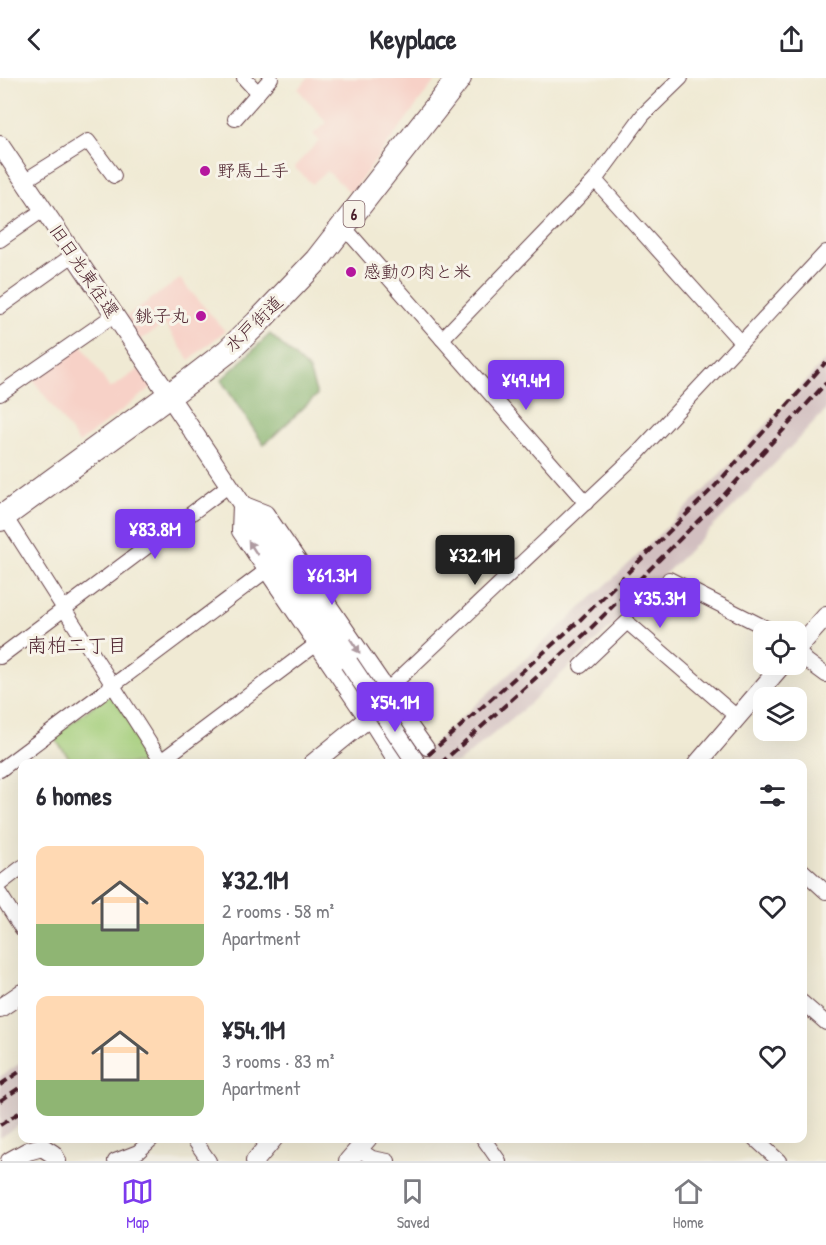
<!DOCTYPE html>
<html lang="en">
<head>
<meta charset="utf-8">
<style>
	:root { --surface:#fff; --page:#f7f7f7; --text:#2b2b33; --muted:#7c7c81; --line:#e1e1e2; --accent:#7c3aed }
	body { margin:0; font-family:"Patrick Hand","Klee One",sans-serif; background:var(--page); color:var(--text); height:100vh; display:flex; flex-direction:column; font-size:22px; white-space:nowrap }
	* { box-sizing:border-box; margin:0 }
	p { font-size:20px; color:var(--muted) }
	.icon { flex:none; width:33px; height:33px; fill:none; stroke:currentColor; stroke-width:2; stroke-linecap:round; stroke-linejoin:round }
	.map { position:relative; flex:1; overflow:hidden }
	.side { position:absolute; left:18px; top:681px; width:789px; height:384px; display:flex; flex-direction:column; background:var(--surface); border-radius:12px; box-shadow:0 6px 24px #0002 }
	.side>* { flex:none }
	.tools { position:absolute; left:753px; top:543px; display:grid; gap:12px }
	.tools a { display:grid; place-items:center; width:54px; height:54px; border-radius:12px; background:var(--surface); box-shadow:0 6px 24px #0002; font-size:30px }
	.price { position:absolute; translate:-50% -51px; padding:0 14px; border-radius:6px; background:var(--accent); color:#fff; font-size:20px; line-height:39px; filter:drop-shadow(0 2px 3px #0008) }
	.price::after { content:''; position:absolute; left:50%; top:36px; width:18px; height:14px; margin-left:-9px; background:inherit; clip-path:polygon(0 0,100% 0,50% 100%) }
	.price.current { background:#222; color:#fff }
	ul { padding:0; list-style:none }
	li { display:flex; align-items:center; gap:18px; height:150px; padding:0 18px }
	li span { display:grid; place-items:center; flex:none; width:168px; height:120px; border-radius:12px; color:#555 }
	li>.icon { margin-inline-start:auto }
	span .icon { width:72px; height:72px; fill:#fffc; stroke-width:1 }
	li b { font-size:26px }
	h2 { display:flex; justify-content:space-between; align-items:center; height:72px; padding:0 18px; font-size:26px }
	header { display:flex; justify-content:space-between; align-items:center; height:78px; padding:0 18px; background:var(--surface); font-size:27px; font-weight:700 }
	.dock { display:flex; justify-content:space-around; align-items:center; height:84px; border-top:2px solid var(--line); background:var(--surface); font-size:16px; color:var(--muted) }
	.dock a { display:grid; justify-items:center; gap:3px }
	.dock .current { color:var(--accent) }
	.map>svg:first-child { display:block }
</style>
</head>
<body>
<header><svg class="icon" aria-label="back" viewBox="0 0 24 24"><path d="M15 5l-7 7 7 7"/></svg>Keyplace<svg class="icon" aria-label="share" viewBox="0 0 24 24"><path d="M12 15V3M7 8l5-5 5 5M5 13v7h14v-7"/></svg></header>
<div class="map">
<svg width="826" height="1083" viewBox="0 0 826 1083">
	<rect width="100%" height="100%" fill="#f7f3e8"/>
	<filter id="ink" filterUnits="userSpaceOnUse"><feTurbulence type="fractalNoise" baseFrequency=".0167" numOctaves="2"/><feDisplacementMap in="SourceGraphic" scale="12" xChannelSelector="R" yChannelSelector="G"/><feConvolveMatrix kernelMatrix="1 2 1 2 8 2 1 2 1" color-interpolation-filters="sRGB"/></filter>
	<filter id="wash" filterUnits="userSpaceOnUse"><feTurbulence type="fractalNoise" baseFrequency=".008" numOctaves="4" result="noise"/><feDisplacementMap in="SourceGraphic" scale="24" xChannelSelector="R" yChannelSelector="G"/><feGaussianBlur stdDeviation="1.35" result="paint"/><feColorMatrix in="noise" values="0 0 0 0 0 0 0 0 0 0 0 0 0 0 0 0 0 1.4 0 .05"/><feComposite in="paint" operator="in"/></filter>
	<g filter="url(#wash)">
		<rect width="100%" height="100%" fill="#f0ead4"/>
		<!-- built -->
		<g fill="#f7d1c7">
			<path d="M308 0H437L351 115 327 93 312 106 294 89 319 63 313 56 327 45 298 11Z"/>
			<path d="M180 201 225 253 189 282 165 246 140 262 124 240Z"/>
			<path d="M82 267 110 311 139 291 152 309 79 365 32 300Z"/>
		</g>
		<!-- industrial -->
		<g fill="#d2bfc0">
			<path d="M826 281V332L736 426 606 554 526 629 458 685 411 686 632 483 723 394Z"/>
			<path d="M22 984V1045L0 1060V999Z"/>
		</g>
		<!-- green -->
		<path fill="#a3cd79" stroke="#767652" stroke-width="1.5" d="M107 617 113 618 152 677 149 686 73 685 53 659Z"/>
		<!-- forest -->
		<path fill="#82b069" stroke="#66684a" stroke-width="1.5" d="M270 256 309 292 317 317 264 367 221 302Z"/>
	</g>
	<g filter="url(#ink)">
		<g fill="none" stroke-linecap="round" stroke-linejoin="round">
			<defs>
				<g id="street">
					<path d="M244 0 258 15"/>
					<path d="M235 41 271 0"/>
					<path d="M595 102 741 264"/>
					<path d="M24 103 88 63 114 98"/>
					<path d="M344 149 586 425"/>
					<path d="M0 162 43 132"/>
					<path d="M0 229 73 177"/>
					<path d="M442 261 595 102 643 37 681 0"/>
					<path d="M0 316 114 237"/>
					<path d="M1 432 163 686"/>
					<path d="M669 501 774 554"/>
					<path d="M796 571 807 583 826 597"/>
					<path d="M0 579 228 408"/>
					<path d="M581 588 627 544 737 639"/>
					<path d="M386 613 637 376 826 174"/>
					<path d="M392 621 427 670"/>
					<path d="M368 640 397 686"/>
					<path d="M157 686 318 565"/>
					<path d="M0 692 267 492"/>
					<path d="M802 792 826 814"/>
					<path d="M0 806 22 789"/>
					<path d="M0 816 22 851"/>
					<path d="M802 924 826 945"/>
					<path d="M193 1060 209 1083"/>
					<path d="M483 1060 499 1083"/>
					<path d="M754 1060 779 1083"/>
					<path d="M358 1071 372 1080 388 1083"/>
					<path d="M115 1083 138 1074 153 1060"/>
				</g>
				<g id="secondary">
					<path d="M0 67 349 585"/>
					<path d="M796 572 826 538"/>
					<path d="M312 686 392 621 265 436 242 427 241 453 368 640"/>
					<path d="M697 686 783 586"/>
					<path d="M0 930 22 915"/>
					<path d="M10 1083 28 1073 42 1069 53 1076 57 1083"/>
					<path d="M255 1083 274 1060"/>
					<path d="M348 1083 368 1060"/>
				</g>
				<path id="highway" d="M0 441 189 303 228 273 257 245 317 182 459 0"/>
			</defs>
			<!-- street casing -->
			<use href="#street" stroke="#633d44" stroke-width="16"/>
			<!-- secondary casing -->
			<use href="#secondary" stroke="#633d44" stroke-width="20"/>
			<!-- highway casing -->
			<use href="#highway" stroke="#633d44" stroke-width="26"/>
			<!-- street -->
			<use href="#street" stroke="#fff" stroke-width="14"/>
			<!-- secondary -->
			<use href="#secondary" stroke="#fff" stroke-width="18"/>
			<!-- highway -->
			<use href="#highway" stroke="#fff" stroke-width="24"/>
			<!-- rail -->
			<g stroke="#4a1f2b" stroke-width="4" stroke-dasharray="9 4.5" stroke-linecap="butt">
				<path d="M418 686 579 543 715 408 826 284"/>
				<path d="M440 686 588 553 724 417 826 305"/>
				<path d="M0 1007 22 992"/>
				<path d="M0 1023 22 1008"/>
				<path d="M0 1047 22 1033"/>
			</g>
			<defs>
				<path id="secondary-bridge" d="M349 585 417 686"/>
			</defs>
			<!-- secondary-bridge casing -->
			<use href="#secondary-bridge" stroke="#633d44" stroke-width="20" stroke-linecap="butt"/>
			<!-- secondary-bridge -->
			<use href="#secondary-bridge" stroke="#fff" stroke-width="18"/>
		</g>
		<!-- one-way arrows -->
		<defs><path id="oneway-solid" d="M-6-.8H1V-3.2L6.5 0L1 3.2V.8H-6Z" transform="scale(1.5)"/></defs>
		<g fill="#ae9aa0">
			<use href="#oneway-solid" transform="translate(253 470) rotate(-123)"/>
			<use href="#oneway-solid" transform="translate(355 568) rotate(56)"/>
		</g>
	</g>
	<!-- markers -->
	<g fill="#b5179e" stroke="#f7f3e8" stroke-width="2">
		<circle cx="205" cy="93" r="6"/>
		<circle cx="351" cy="194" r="6"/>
		<circle cx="201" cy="238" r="6"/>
	</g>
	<g text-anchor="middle" stroke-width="6" stroke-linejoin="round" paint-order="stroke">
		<!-- shield labels -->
		<rect fill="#f7f3e8" stroke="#7e5f64" stroke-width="1.5" x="343.5" y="123" width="21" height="26" rx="4.5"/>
		<g font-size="16" font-weight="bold" fill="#4a1f2b">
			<text x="354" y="142">6</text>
		</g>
		<!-- poi labels -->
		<g font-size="18" fill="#4a1f2b" stroke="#f7f3e8" text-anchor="start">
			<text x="217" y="99">野馬土手</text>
			<text x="363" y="200">感動の肉と米</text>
			<text x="189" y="244" text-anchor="end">銚子丸</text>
		</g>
		<!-- street labels -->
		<g font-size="18" fill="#4a1f2b" stroke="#f7f3e8">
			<text transform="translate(84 193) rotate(56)" y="6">旧日光東往還</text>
			<text transform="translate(254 246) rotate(-44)" y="6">水戸街道</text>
		</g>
		<!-- neighbourhood labels -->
		<g font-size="20" fill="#4a1f2b" stroke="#f7f3e8">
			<text x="77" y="574">南柏二丁目</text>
		</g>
	</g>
</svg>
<div class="tools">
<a><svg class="icon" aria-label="locate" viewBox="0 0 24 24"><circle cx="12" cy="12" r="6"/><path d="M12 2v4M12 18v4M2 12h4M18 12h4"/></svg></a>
<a><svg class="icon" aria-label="layers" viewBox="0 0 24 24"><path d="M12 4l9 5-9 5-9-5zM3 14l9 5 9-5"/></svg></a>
</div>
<b class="price" style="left:526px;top:333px">¥49.4M</b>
<b class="price" style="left:155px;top:482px">¥83.8M</b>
<b class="price current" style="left:475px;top:508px">¥32.1M</b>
<b class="price" style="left:332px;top:528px">¥61.3M</b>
<b class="price" style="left:660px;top:551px">¥35.3M</b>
<b class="price" style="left:395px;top:655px">¥54.1M</b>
<section class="side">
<h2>6 homes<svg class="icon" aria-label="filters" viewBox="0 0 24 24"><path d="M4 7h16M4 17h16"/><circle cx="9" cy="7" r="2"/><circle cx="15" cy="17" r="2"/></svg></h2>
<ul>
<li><span style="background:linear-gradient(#ffd9b3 65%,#8fb573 0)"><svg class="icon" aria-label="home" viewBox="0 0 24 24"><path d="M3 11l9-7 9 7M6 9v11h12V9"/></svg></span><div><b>¥32.1M</b><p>2 rooms · 58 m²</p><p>Apartment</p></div><svg class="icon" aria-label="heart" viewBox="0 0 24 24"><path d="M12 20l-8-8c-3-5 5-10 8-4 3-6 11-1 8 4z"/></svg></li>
<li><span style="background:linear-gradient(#ffd9b3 70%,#8fb573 0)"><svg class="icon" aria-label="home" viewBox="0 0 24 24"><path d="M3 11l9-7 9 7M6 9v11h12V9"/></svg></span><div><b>¥54.1M</b><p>3 rooms · 83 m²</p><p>Apartment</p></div><svg class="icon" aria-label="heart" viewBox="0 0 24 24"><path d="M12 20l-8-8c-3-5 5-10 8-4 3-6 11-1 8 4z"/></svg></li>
</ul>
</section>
</div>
<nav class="dock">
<a class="current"><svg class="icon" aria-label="map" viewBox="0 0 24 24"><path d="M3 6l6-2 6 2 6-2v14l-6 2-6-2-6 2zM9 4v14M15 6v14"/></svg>Map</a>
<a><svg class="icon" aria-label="saved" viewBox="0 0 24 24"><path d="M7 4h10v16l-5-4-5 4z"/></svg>Saved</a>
<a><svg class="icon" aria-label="home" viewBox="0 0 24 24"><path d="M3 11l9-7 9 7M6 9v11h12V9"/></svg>Home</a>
</nav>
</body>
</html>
